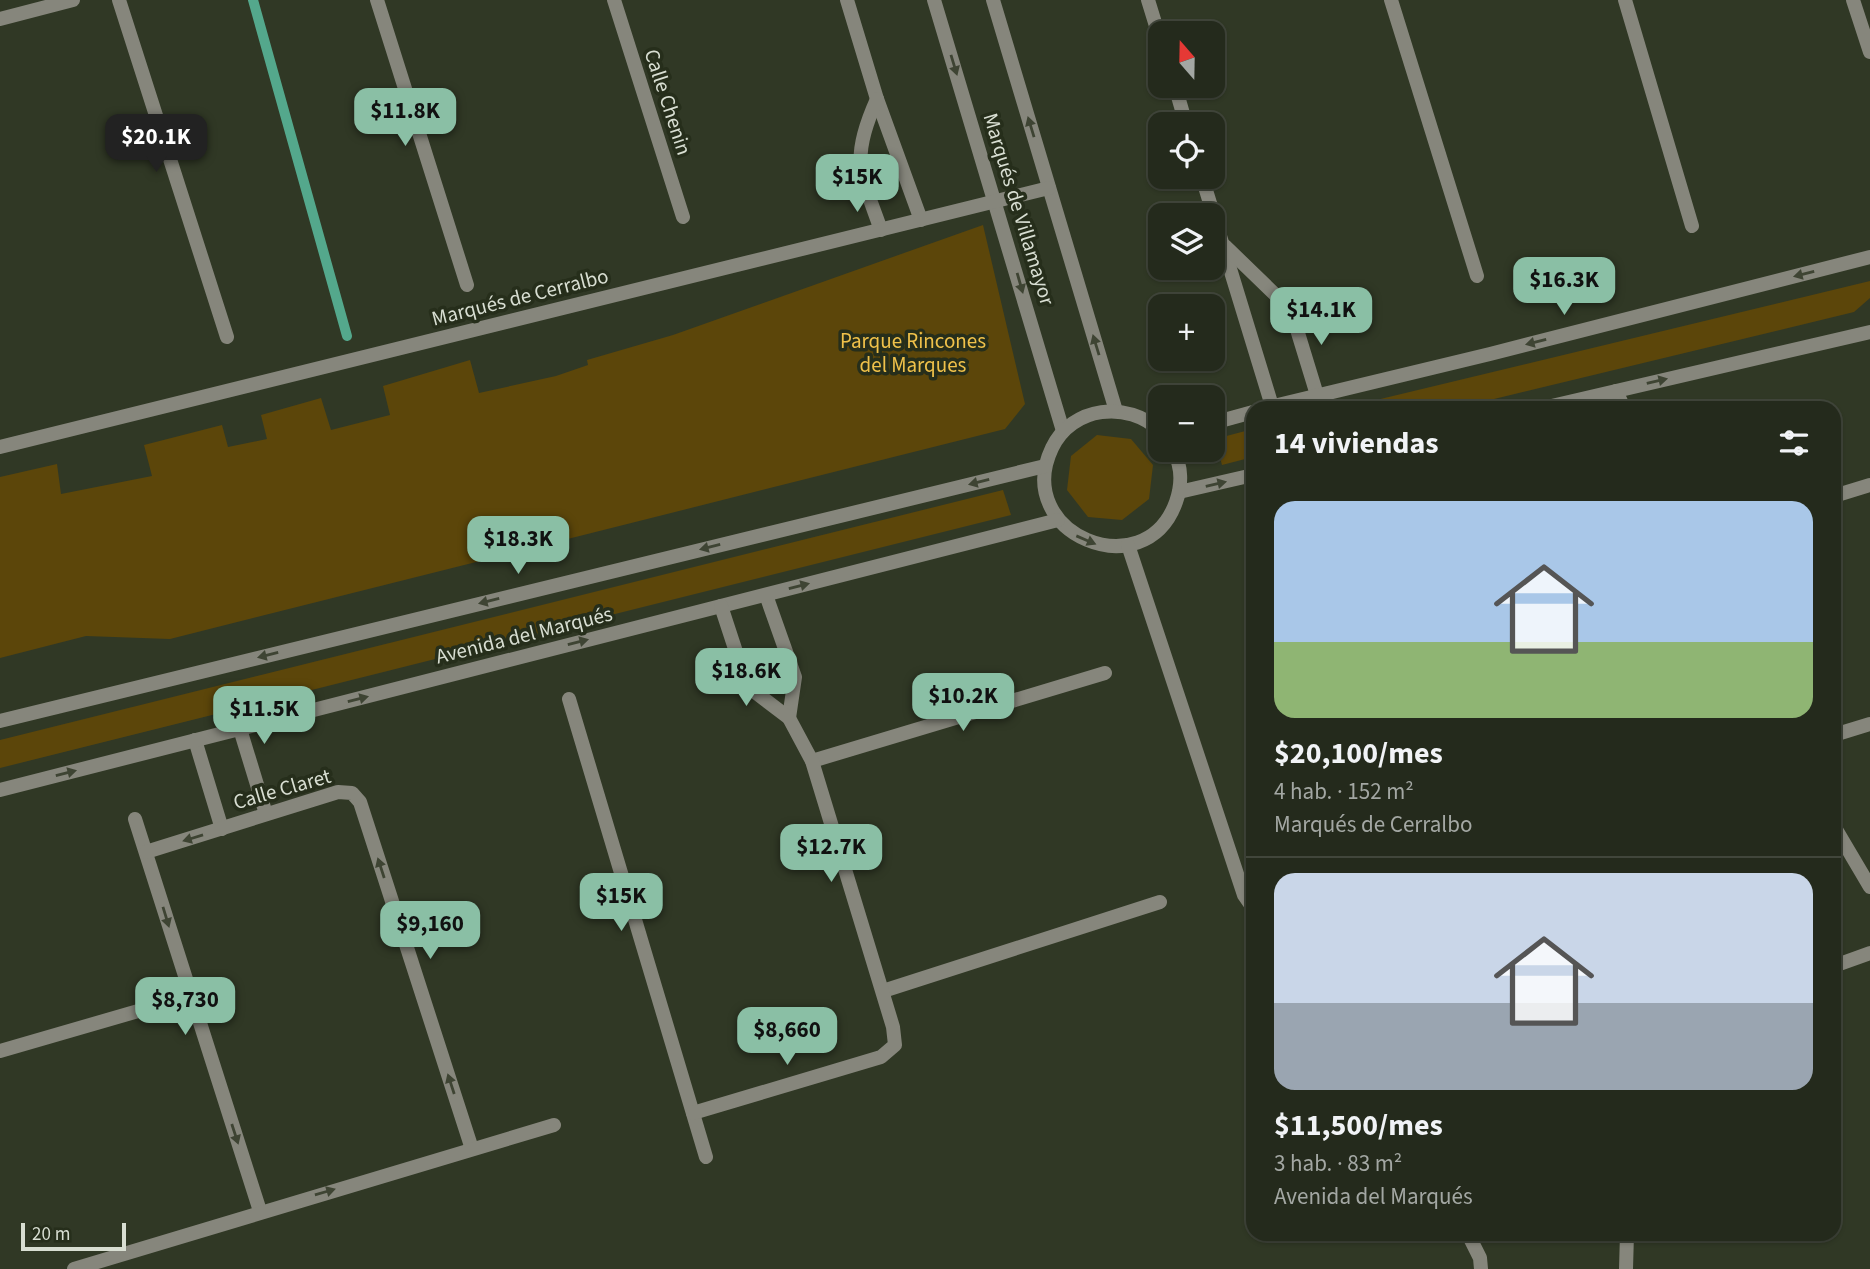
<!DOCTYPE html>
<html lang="es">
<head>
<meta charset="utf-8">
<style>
	:root { --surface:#242a1c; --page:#2c3225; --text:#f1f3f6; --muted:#a3a7a3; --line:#41463b; --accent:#8abfa5 }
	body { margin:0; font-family:"Source Sans 3",sans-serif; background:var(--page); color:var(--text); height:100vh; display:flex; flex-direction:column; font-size:26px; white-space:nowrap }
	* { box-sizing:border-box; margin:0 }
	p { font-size:23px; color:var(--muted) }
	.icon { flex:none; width:38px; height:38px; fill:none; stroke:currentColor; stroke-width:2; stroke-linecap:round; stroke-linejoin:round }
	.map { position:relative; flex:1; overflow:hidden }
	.panel { position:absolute; left:1246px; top:401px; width:595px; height:840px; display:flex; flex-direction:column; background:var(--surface); border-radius:21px; box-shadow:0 2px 5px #0004,0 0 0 2px var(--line) }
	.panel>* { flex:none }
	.needle { width:46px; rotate:340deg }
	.tools { position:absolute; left:1148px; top:21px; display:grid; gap:14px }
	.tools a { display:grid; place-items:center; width:77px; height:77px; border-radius:14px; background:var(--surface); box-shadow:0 2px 5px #0004,0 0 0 2px var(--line); font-size:35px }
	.scale { position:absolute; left:21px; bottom:18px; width:105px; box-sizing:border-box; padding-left:7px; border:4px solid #d8ded2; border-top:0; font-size:19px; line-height:24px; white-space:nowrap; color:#d8ded2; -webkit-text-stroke:5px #262e1b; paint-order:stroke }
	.price { position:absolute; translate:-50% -60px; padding:0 16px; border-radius:14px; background:var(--accent); color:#111; font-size:23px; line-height:46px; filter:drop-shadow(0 2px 4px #0008) }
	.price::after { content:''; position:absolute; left:50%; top:42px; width:21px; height:16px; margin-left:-10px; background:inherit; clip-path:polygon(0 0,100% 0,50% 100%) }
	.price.active { background:#222; color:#fff }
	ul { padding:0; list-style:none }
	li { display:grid; align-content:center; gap:14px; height:371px; padding:0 28px }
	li+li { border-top:2px solid var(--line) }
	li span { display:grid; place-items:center; height:217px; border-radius:21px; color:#555 }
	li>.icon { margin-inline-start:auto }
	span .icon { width:126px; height:126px; fill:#fffc; stroke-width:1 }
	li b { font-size:30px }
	h2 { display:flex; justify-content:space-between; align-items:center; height:84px; padding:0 28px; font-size:30px }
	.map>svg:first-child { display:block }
</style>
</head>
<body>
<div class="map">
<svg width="1870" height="1269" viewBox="0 0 1870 1269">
	<rect width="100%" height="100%" fill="#303825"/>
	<!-- green -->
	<g fill="#5c460a">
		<path d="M983 225 1025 404 1005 429 170 639 86 636 0 658V477L57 464 61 494 152 476 144 445 222 425 228 447 267 439 261 415 321 398 331 430 390 415 383 386 470 360 479 393 556 376 588 365 587 360 673 335Z"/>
		<path d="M1870 281V298L1854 312 1457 408H1343Z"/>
		<path d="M1253 429V457L1222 465 1215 439Z"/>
		<path d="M1097 435 1131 439 1153 465 1149 499 1122 520 1088 517 1067 490 1071 456Z"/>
		<path d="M1003 490 1011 515 0 768V740Z"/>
	</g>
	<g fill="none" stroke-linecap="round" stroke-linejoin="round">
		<!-- stream -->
		<path stroke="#54a88c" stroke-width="10" d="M253 0 347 336"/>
		<!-- minor -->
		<g stroke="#86867c" stroke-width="14">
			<path d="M119 0 227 337"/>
			<path d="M377 0 467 285"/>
			<path d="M614 0 683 217"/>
			<path d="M847 0 877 99 921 220"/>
			<path d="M934 0 1063 431"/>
			<path d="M993 0 1116 411"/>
			<path d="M1148 0 1160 39"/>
			<path d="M1391 0 1477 276"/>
			<path d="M1625 0 1692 226"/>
			<path d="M1853 0 1870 52"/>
			<path d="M0 19 73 0"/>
			<path d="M1175 86 1186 124"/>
			<path d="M877 99C850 159 860 171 881 230"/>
			<path d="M1202 177 1272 406"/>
			<path d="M1225 246 1291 310 1317 395"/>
			<path d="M1616 391 1624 408"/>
			<path d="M1266 408 1490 354 1870 257"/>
			<path d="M1543 408 1870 332"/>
			<path d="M1213 423 1253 412"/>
			<path d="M1160 431C1128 400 1072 406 1052 448 1011 534 1145 589 1176 502 1182 485 1182 466 1173 450"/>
			<path d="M0 447 1049 188"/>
			<path d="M1179 492 1253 475"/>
			<path d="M1834 496 1870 485"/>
			<path d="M1128 545 1244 895 1253 908"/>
			<path d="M766 595 795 677 789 718"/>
			<path d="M569 699 706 1157"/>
			<path d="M0 721 1045 466"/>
			<path d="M240 729 266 814"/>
			<path d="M1834 735 1870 724"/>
			<path d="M195 740 222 829"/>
			<path d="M812 761 1105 673"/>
			<path d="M0 790 1058 520"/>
			<path d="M135 819 260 1211"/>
			<path d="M1834 826 1870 887"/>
			<path d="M146 852 338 792 352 793 360 802 472 1149"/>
			<path d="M1834 966 1870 953"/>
			<path d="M883 991 1160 902"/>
			<path d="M0 1051 190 996"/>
			<path d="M693 1113 881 1057 895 1045 893 1027 812 761 789 718 751 689 741 667 721 606"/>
			<path d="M1468 1234 1480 1258 1481 1269"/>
			<path d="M74 1269 554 1125"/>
			<path d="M1626 1269 1627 1234"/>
		</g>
	</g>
	<!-- one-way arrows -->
	<defs><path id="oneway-solid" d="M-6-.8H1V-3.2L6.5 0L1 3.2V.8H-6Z" transform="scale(1.75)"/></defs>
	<g fill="#3e4433">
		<use href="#oneway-solid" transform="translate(954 65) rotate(73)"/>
		<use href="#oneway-solid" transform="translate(1031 127) rotate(-107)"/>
		<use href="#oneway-solid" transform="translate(1804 274) rotate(166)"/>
		<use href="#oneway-solid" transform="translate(1020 283) rotate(74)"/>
		<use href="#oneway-solid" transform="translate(1536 342) rotate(166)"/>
		<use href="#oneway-solid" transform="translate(1096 345) rotate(-107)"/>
		<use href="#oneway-solid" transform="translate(1657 381) rotate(-13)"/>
		<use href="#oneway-solid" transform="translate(979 482) rotate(166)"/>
		<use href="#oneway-solid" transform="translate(1216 484) rotate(-13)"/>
		<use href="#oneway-solid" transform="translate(1086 540) rotate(23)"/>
		<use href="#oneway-solid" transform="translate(710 547) rotate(166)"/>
		<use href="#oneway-solid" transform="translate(799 586) rotate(-14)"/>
		<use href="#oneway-solid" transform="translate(489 601) rotate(166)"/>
		<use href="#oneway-solid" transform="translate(578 642) rotate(-14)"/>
		<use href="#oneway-solid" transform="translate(268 655) rotate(166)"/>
		<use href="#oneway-solid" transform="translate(358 699) rotate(-14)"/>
		<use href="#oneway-solid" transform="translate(66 773) rotate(-14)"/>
		<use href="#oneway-solid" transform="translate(193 838) rotate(163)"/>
		<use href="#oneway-solid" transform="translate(381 868) rotate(-108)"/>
		<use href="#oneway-solid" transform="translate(166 917) rotate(73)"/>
		<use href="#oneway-solid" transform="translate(451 1084) rotate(-108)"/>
		<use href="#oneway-solid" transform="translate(235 1134) rotate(72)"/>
		<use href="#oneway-solid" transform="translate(325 1192) rotate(-16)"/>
	</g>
	<g text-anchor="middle" stroke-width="7" stroke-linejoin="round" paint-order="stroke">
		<!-- street labels -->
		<g font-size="21" fill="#d8ded2" stroke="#262e1b">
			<text transform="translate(668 102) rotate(72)" y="7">Calle Chenin</text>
			<text transform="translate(1019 209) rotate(73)" y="7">Marqués de Villamayor</text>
			<text transform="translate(520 297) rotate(-14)" y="7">Marqués de Cerralbo</text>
			<text transform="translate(524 635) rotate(-14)" y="7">Avenida del Marqués</text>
			<text transform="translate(282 789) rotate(-16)" y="7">Calle Claret</text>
		</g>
		<!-- park labels -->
		<g font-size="21" fill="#efc14a" stroke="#262e1b">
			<text x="913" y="348">Parque Rincones<tspan x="913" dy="24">del Marques</tspan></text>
		</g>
	</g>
</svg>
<div class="tools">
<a><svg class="needle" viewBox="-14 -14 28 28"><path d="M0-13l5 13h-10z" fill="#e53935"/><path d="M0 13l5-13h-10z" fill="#a3a7a3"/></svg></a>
<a><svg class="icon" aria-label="locate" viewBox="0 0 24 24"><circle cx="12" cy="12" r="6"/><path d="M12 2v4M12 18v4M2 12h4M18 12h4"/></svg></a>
<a><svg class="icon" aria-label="layers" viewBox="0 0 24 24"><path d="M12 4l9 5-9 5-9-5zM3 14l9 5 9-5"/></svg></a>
<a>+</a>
<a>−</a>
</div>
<div class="scale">20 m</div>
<b class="price" style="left:405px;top:148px">$11.8K</b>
<b class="price active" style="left:156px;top:174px">$20.1K</b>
<b class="price" style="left:857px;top:214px">$15K</b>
<b class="price" style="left:1564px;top:317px">$16.3K</b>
<b class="price" style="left:1321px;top:347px">$14.1K</b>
<b class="price" style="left:518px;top:576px">$18.3K</b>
<b class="price" style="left:746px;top:708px">$18.6K</b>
<b class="price" style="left:963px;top:733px">$10.2K</b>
<b class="price" style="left:264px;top:746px">$11.5K</b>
<b class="price" style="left:831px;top:884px">$12.7K</b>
<b class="price" style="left:621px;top:933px">$15K</b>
<b class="price" style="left:430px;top:961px">$9,160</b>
<b class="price" style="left:185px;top:1037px">$8,730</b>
<b class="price" style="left:787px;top:1067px">$8,660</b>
<section class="panel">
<h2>14 viviendas<svg class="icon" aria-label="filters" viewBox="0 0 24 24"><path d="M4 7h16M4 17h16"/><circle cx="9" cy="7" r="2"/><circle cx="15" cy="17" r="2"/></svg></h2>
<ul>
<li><span style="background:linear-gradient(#a9c7e8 65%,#8fb573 0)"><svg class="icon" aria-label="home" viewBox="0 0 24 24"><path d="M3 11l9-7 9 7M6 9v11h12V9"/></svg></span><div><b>$20,100/mes</b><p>4 hab. · 152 m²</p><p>Marqués de Cerralbo</p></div></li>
<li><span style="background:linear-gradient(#c9d6e8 60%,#9aa5b1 0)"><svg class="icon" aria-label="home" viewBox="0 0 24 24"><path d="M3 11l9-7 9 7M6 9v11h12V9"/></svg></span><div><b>$11,500/mes</b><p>3 hab. · 83 m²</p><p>Avenida del Marqués</p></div></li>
</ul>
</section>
</div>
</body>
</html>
